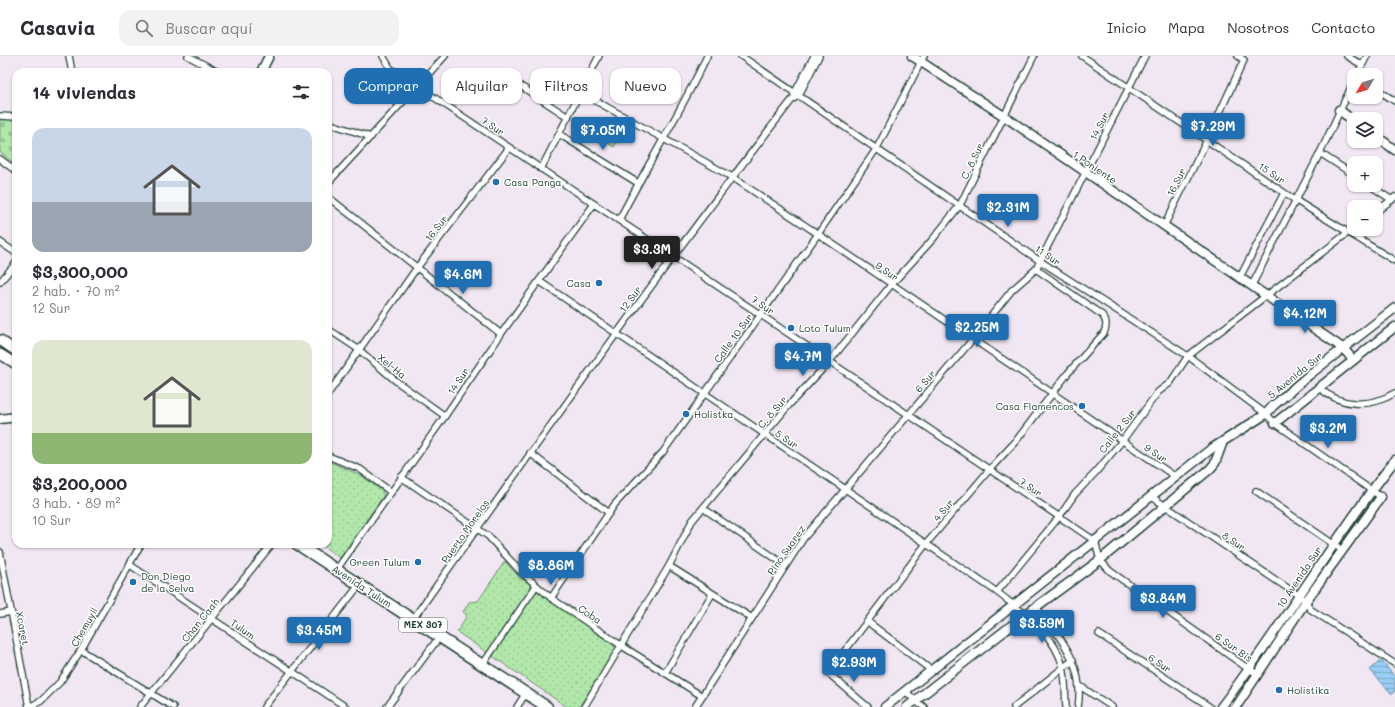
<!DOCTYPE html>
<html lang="es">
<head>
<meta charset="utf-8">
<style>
	:root { --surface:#fff; --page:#f2f2f3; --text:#2b2b33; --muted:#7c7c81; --line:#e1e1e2; --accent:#1f6fb2 }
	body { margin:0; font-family:Mali,sans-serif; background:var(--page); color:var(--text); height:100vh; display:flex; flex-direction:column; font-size:15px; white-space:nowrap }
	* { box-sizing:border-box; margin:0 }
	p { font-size:13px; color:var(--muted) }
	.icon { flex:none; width:22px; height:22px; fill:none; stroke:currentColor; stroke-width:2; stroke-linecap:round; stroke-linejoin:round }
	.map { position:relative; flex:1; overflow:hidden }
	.panel { position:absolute; left:12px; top:12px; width:320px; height:480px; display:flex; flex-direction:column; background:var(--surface); border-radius:12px; box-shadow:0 1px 3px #0004 }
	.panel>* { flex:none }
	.guide { position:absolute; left:344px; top:12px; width:380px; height:36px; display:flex; gap:8px }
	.needle { width:26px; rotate:232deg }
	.tools { position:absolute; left:1347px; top:12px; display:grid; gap:8px }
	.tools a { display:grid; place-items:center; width:36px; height:36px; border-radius:8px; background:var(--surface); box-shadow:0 1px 3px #0004; font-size:20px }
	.price { position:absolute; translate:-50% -34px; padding:0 9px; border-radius:4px; background:var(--accent); color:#fff; font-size:13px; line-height:26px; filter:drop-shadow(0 1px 2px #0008) }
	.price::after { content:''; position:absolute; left:50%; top:24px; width:12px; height:9px; margin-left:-6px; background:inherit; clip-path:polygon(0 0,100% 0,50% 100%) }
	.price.on { background:#222; color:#fff }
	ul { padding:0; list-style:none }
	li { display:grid; align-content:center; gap:8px; height:212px; padding:0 20px }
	li span { display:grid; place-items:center; height:124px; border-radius:12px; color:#555 }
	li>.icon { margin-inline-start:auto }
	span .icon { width:72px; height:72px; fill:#fffc; stroke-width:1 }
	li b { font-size:17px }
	h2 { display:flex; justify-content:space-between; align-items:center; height:48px; padding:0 20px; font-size:17px }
	.pill { padding:0 14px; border-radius:12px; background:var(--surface); box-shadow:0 1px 3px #0004; font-size:14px; line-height:36px }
	.pill.on { background:var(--accent); color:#fff }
	header { display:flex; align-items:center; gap:24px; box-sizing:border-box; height:56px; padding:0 20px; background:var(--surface); border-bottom:1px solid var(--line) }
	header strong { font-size:19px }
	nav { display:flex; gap:22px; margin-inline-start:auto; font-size:14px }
	.search { width:280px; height:36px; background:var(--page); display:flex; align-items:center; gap:10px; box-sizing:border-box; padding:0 14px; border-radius:12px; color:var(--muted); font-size:15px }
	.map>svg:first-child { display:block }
</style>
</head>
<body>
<header>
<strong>Casavia</strong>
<div class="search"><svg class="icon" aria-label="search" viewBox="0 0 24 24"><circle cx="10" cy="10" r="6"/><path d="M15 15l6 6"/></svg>Buscar aquí</div>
<nav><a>Inicio</a><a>Mapa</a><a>Nosotros</a><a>Contacto</a></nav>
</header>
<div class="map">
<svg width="1395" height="651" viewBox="0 0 1395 651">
	<defs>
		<pattern id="green-dots" width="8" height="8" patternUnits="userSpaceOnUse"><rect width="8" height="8" fill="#b1e7aa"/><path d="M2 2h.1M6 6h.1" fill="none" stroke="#98c793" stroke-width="1.8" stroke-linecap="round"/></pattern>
		<pattern id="cemetery-stones" width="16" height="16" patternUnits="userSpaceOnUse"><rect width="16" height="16" fill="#b1e7aa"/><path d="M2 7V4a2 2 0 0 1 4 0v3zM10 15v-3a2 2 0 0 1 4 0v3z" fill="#98c793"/></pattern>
		<pattern id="water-rules" width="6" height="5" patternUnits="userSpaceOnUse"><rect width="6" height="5" fill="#99cdf6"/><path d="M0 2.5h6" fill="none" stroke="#7ca8c8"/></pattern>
	</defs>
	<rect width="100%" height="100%" fill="#f1e7f3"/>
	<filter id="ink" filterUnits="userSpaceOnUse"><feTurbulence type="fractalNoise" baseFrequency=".025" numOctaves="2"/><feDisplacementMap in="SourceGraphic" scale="8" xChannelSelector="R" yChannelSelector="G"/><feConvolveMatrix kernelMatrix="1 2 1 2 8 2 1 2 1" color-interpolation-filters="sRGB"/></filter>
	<g filter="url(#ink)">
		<!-- green -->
		<g fill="url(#green-dots)" stroke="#68926f">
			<path d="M328 405 362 420 382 435 384 439 340 502 320 488H328Z"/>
			<path d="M505 505 514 516 617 592 579 651H567L457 576 467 559 463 556 469 546 478 545Z"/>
		</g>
		<!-- cemetery -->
		<path fill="url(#cemetery-stones)" stroke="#68926f" d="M0 63H16V109L0 96Z"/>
		<!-- pitch -->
		<path fill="#b1e7aa" stroke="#68926f" d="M616 65 625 71 614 91 605 85Z"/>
		<!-- water -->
		<path fill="url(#water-rules)" stroke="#6893a8" d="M1381 604 1395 621V636L1392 638 1370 614Z"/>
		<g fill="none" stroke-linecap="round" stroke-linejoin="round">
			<defs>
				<g id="street">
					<path d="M69 0 72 16"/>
					<path d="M188 0 218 16"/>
					<path d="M383 0 390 12 761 259 1095 485 1100 504 1110 515 1250 614 1259 618"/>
					<path d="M741 0 1040 205 1188 300 1266 358 1275 367 1381 441"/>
					<path d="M1082 0 1295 144 1395 205"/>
					<path d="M1347 0 1362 9"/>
					<path d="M1357 19 1367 0"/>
					<path d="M516 27 568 61"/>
					<path d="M1376 33 1395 45"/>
					<path d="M580 36 732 121 818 178 1176 421"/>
					<path d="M794 38 814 0"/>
					<path d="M0 60 16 61"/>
					<path d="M328 67 371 81"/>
					<path d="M559 78 638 127"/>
					<path d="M1320 97 1354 119"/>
					<path d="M0 103 16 115"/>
					<path d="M541 113 599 0"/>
					<path d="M328 127 445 0"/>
					<path d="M1369 129 1392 144"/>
					<path d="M328 141 501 278"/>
					<path d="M1376 156 1395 141"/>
					<path d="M619 164C647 109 681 56 707 0"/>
					<path d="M1164 170 1207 84 1244 4 1238 0"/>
					<path d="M0 186 16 197"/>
					<path d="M1240 221 1284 137"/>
					<path d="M539 225 997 536C1023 557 1054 576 1063 611 1066 623 1065 638 1066 651"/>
					<path d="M0 226 16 207"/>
					<path d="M1252 229 1320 97 1354 25"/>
					<path d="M328 273 358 293 396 325 445 360"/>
					<path d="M1319 332C1342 351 1369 352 1395 337"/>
					<path d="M328 338 416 213 509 92"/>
					<path d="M530 397 609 457"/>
					<path d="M328 400 360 413 391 436"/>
					<path d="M401 421 488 480 520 515 551 542 622 590 702 640"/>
					<path d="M1256 435 1342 494"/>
					<path d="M1152 441 1298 539 1306 545 1310 553 1395 608"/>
					<path d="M703 452 785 509"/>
					<path d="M0 496 29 651"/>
					<path d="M130 509 346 651"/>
					<path d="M669 510 752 562"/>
					<path d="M337 513 445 360 501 278 594 148"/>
					<path d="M997 536 1059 461 1075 438 1096 416 1122 385 1158 336 1170 327 1188 300 1354 172"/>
					<path d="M551 542 615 448 663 396 818 178 877 92 924 0"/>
					<path d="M1036 551C1061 581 1085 610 1078 651"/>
					<path d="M0 558 11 556"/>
					<path d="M413 563C537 388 660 213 792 44L799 39 819 0"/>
					<path d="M868 566 931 614"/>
					<path d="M1099 578 1210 651"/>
					<path d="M81 594 173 651"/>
					<path d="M483 608 536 530"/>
					<path d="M665 617 712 538"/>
					<path d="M1080 630 1112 651"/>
					<path d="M906 635 915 645 924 651"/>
					<path d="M29 651 41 645 60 626 81 594 141 488"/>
					<path d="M140 651 272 488"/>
					<path d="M264 651 360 528"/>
					<path d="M387 651 440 580"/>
					<path d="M517 651 526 637"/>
					<path d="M584 651 669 510 692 465 789 349 830 305 891 229 933 183 960 149 1034 0"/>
					<path d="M695 651 803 483 972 284 1012 234 1036 213 1145 0"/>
					<path d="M868 651 828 617 926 488 990 413 1016 385 1068 317 1104 277C1107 269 1107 266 1102 259L1036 213"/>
					<path d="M1014 651 1073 604"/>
				</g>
				<g id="secondary">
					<path d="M912 0 1004 60 1344 293 1353 304"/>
					<path d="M261 16 269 0"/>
					<path d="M1339 54 1354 65"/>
					<path d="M1376 80 1395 94"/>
					<path d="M0 363 16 361"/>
					<path d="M1275 367 1395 271"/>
					<path d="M885 651 1211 393 1266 358 1273 350 1309 319 1395 252"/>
					<path d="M907 651 1025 559 1100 504 1210 413 1215 407 1222 388"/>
					<path d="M1221 651C1282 571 1333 483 1395 404"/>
					<path d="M1236 651 1306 545 1381 441"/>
				</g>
				<g id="primary">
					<path d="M0 284 16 295"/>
					<path d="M0 298 16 308"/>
				</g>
				<path id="highway" d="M297 488 547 651"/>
			</defs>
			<!-- street casing -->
			<use href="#street" stroke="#1f3d34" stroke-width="8"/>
			<!-- secondary casing -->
			<use href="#secondary" stroke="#1f3d34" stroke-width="11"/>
			<!-- primary casing -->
			<use href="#primary" stroke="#1f3d34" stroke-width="12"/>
			<!-- highway casing -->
			<use href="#highway" stroke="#1f3d34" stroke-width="13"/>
			<!-- street -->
			<use href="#street" stroke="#fff" stroke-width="5.5"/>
			<!-- secondary -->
			<use href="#secondary" stroke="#fff" stroke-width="8"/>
			<!-- primary -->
			<use href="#primary" stroke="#fff" stroke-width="9"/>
			<!-- highway -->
			<use href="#highway" stroke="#fff" stroke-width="10"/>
		</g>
	</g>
	<!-- markers -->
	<g fill="#1f6fb2" stroke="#fff" stroke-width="1.5">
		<circle cx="496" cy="126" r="4"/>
		<circle cx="599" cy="227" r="4"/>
		<circle cx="791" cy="272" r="4"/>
		<circle cx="1082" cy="350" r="4"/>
		<circle cx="686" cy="358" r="4"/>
		<circle cx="418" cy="506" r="4"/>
		<circle cx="133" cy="526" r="4"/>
		<circle cx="1279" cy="634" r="4"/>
	</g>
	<g text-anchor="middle" stroke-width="3" stroke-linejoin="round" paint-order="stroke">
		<!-- shield labels -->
		<rect fill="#fff" stroke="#627771" stroke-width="1" x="399" y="562" width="48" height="14" rx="3"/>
		<g font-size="9" font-weight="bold" fill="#1f3d34">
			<text x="423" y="572">MEX 307</text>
		</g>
		<!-- street labels -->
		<g font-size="10" fill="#1f3d34" stroke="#fff">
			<text transform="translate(493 70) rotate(34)" y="4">7 Sur</text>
			<text transform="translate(1099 70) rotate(-63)" y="4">14 Sur</text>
			<text transform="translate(972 105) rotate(-64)" y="4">C. 8 Sur</text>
			<text transform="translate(1095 111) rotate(34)" y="4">1 Poniente</text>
			<text transform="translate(1272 117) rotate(34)" y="4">15 Sur</text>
			<text transform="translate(1176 126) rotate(-63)" y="4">16 Sur</text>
			<text transform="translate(436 172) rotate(-52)" y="4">16 Sur</text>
			<text transform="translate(1048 199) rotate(34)" y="4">11 Sur</text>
			<text transform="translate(887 215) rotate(35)" y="4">9 Sur</text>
			<text transform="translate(630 243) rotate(-54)" y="4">12 Sur</text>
			<text transform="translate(763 249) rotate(34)" y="4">7 Sur</text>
			<text transform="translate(733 282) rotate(-54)" y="4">Calle 10 Sur</text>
			<text transform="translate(392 310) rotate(39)" y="4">Xel-Ha</text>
			<text transform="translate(1295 319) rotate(-39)" y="4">5 Avenida Sur</text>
			<text transform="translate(458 325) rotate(-56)" y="4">14 Sur</text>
			<text transform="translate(925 325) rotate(-49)" y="4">6 Sur</text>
			<text transform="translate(772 356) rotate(-49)" y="4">C. 8 Sur</text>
			<text transform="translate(1117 375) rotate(-52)" y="4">Calle 2 Sur</text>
			<text transform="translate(787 383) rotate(34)" y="4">5 Sur</text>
			<text transform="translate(1156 397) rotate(34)" y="4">9 Sur</text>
			<text transform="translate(1031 431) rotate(35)" y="4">7 Sur</text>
			<text transform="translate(943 454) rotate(-50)" y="4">4 Sur</text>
			<text transform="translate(465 475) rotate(-55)" y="4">Puerto Morelos</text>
			<text transform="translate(1234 485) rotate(34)" y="4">8 Sur</text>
			<text transform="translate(786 494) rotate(-55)" y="4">Pino Suarez</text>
			<text transform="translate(1299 521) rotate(-56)" y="4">10 Avenida Sur</text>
			<text transform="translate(362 530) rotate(33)" y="4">Avenida Tulum</text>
			<text transform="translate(590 558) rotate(34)" y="4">Coba</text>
			<text transform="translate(200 564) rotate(-51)" y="4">Chan Caah</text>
			<text transform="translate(84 571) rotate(-60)" y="4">Chemuyil</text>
			<text transform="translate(23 572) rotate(79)" y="4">Xcaret</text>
			<text transform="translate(243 573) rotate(34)" y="4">Tulum</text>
			<text transform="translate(1234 591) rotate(35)" y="4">6 Sur Bis</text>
			<text transform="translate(1160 607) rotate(34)" y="4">6 Sur</text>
		</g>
		<!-- poi labels -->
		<g font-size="10" fill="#1f3d34" stroke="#fff" text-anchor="start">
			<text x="504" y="130">Casa Panga</text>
			<text x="591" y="231" text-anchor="end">Casa</text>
			<text x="799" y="276">Loto Tulum</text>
			<text x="1074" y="354" text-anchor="end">Casa Flamencos</text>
			<text x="694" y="362">Holistka</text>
			<text x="410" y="510" text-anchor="end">Green Tulum</text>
			<text x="141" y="524">Don Diego<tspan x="141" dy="12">de la Selva</tspan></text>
			<text x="1287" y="638">Holistika</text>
		</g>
	</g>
</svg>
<div class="tools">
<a><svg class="needle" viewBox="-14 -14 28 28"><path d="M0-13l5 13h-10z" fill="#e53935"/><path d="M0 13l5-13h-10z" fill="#7c7c81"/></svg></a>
<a><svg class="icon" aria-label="layers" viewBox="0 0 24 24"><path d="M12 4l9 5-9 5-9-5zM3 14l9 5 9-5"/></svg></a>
<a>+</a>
<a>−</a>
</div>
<b class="price" style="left:1213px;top:91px">$7.29M</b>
<b class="price" style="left:603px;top:95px">$7.05M</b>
<b class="price" style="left:1008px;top:172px">$2.31M</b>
<b class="price on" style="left:652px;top:214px">$3.3M</b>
<b class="price" style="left:463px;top:239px">$4.6M</b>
<b class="price" style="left:1305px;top:278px">$4.12M</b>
<b class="price" style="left:977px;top:292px">$2.25M</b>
<b class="price" style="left:803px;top:321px">$4.7M</b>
<b class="price" style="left:1328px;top:393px">$3.2M</b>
<b class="price" style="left:551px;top:530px">$8.86M</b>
<b class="price" style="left:1163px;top:563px">$3.84M</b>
<b class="price" style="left:1042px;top:588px">$3.59M</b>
<b class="price" style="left:319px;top:595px">$3.45M</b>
<b class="price" style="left:854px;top:627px">$2.93M</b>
<div class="guide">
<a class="pill on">Comprar</a>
<a class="pill">Alquilar</a>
<a class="pill">Filtros</a>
<a class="pill">Nuevo</a>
</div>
<section class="panel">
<h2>14 viviendas<svg class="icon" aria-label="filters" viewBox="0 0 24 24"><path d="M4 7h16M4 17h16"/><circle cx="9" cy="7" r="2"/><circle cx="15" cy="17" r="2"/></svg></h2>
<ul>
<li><span style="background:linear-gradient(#c9d6e8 60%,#9aa5b1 0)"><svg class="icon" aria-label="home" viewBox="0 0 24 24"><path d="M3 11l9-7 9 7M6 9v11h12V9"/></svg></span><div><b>$3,300,000</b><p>2 hab. · 70 m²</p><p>12 Sur</p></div></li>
<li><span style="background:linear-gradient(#dfe7d0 75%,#8fb573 0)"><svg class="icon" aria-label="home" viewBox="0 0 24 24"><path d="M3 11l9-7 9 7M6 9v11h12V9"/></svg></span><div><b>$3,200,000</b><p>3 hab. · 89 m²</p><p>10 Sur</p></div></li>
</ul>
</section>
</div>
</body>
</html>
